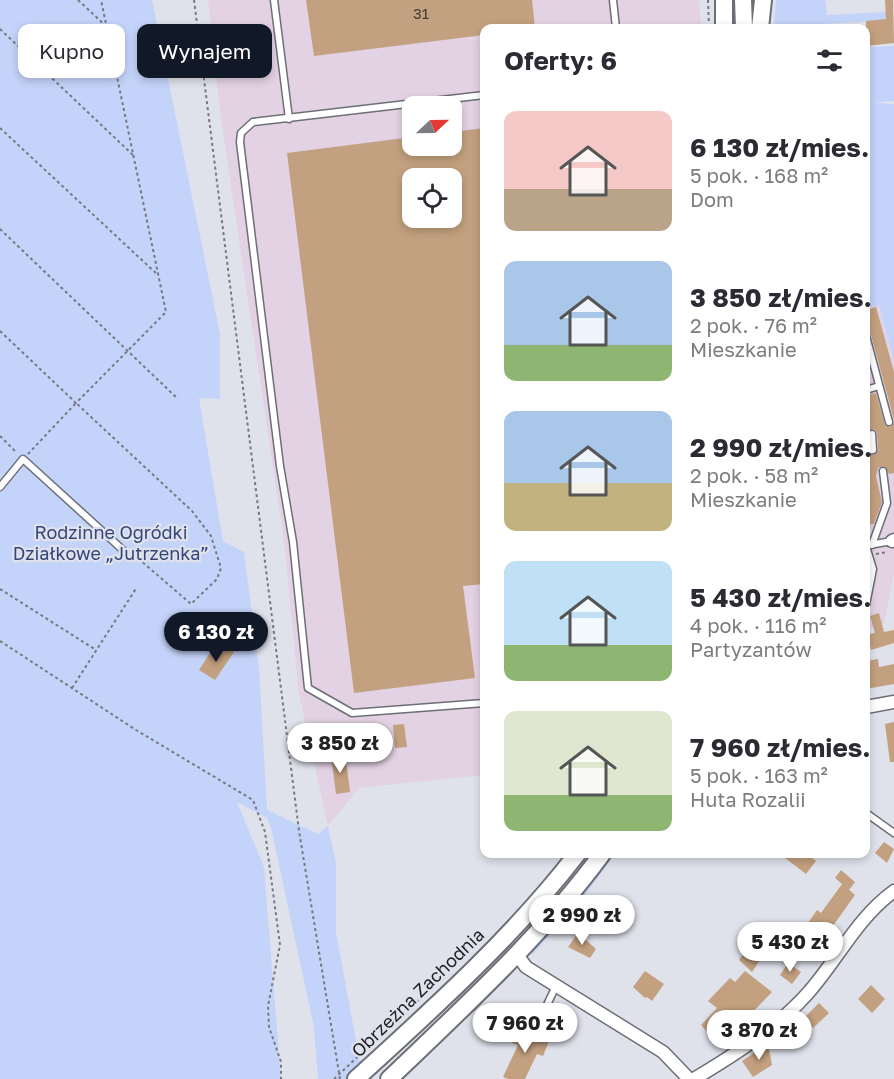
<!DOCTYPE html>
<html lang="pl">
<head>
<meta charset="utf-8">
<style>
	:root { --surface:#fff; --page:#f2f2f3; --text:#2b2b33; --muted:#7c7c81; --accent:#111827 }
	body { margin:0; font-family:"Golos Text",sans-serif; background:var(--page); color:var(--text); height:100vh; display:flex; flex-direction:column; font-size:22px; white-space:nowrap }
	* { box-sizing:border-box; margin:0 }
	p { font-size:20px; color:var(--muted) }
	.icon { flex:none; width:33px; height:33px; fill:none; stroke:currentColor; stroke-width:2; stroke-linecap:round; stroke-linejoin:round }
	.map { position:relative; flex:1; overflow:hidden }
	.side { position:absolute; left:480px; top:24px; width:390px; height:834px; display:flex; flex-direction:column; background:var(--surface); border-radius:12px; box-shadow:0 3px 9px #0003 }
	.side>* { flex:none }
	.banner { position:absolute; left:18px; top:24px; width:372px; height:54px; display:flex; gap:12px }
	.needle { width:39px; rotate:68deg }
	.fabs { position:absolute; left:402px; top:96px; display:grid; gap:12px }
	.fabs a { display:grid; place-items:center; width:60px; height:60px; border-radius:12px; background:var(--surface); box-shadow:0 3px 9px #0003; font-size:30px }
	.price { position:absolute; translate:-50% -51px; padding:0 14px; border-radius:21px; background:#fff; color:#222; font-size:20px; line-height:39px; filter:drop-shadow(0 2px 3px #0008) }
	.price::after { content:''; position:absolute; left:50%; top:36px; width:18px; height:14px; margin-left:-9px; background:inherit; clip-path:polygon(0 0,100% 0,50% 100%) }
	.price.active { background:var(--accent); color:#fff }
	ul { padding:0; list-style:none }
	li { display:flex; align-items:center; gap:18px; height:150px; padding:0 24px }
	li span { display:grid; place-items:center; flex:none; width:168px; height:120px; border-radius:12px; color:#555 }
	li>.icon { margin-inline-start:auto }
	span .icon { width:72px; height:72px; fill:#fffc; stroke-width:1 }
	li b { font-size:26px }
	h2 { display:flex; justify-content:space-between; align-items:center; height:72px; padding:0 24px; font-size:26px }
	.tag { padding:0 21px; border-radius:12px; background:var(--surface); box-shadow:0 3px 9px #0003; font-size:21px; line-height:54px }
	.tag.active { background:var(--accent); color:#fff }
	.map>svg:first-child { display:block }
</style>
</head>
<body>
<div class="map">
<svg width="894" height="1079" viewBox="0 0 894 1079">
	<rect width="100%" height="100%" fill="#dfe2eb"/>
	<!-- industrial -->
	<g fill="#e3d2e4" fill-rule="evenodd">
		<path d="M208 0H699L701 28H484V775L359 788 328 826 299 694 284 541 221 119ZM412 106H452V146H412ZM412 178H452V218H412Z"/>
		<path d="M878 304 894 362V573L884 624 866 629V308Z"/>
	</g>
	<!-- green -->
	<g fill="#c3d3f9">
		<path d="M0 0H152L220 334V399L199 398 223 541 244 552 259 668 267 810 318 834 328 826 336 863V932L363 1079H318L314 1027 271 828 267 818 237 802 264 867 281 1079H0Z"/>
		<path d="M776 0H825L827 15 886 12V20L826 24V28H774Z"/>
		<path d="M894 46V101L873 103 894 104V362L879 305 866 308V47Z"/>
		<path d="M611 854H615L580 902 531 956 532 950Z"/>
	</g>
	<!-- building -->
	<g fill="#c3a07f" fill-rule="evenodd">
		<path d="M306 0H532L535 28H484V35L314 56Z"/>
		<path d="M885 0H893L894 43 866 46V21L886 19Z"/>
		<path d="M484 128V584L463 586 475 678 354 693 287 153 412 137V146H452V132ZM412 178H452V218H412Z"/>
		<path d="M876 307 894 372V420L871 335 866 331V310Z"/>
		<path d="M876 393 885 425 890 427 894 423V473L889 474 884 466 878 468 876 476 882 502 874 524 866 525V504H868L866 456 876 454 878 450 877 433 874 429 867 432 866 446V395Z"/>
		<path d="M879 613 884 632 894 630V643L871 650 868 634 875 633 870 616Z"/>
		<path d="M223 645 234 652 215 680 199 670 210 653 216 657Z"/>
		<path d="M878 659 879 667 894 664V684L866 689V661Z"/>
		<path d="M894 722V762H890L885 724Z"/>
		<path d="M404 724 407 747 395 748 393 725Z"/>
		<path d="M345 753 350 792 336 794 331 755Z"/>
		<path d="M884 842 894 849 887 863 875 853Z"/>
		<path d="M780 854H815L812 858 816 861 806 874Z"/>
		<path d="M841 870 855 882 849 890 846 887 855 895 810 958 792 946 817 910 821 913 842 884 835 878Z"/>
		<path d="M578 933 596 949 590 958 568 947Z"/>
		<path d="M748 947 762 957 752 972 739 960Z"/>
		<path d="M788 963 801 972 792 984 780 975Z"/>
		<path d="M645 971 664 984 652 1001 647 997 645 998 633 987Z"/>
		<path d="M745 971 772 992 723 1043 719 1039 716 1042 701 1025 717 1008 708 1001 730 978 735 982Z"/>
		<path d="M871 985 885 999 872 1013 858 999Z"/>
		<path d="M819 1003 829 1013 813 1028 804 1018Z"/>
		<path d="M519 1027 549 1041 543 1056 537 1054 525 1079H508L503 1077 518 1045 512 1043Z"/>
		<path d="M768 1044 772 1065 753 1077 742 1061Z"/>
	</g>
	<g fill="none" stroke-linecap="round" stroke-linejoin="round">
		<defs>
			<g id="lane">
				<path d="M274 0 289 119"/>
				<path d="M613 0 616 28"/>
				<path d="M484 95 253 122 241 133 240 142 280 466 293 542 308 688 352 713 484 703"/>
				<path d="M866 336 889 422"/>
				<path d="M866 390 879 386"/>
				<path d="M866 451 873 450 872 434"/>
				<path d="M0 487 23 459 124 551"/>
				<path d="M869 545 892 541"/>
				<path d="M872 545 887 503 883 471"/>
				<path d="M866 605 873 569 866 546"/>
				<path d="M866 813 894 833"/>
				<path d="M545 1009 556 986"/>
			</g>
			<g id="street">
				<path d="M892 541 894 540"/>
				<path d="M866 707 894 702"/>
				<path d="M518 956 526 967 663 1052 689 1079"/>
				<path d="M694 1079C734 1055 777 1028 808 993 838 959 857 918 894 891"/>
			</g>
			<g id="secondary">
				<path d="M724 0V28"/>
				<path d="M743 0 744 28"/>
				<path d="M760 28 763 0"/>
				<path d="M356 1079C434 1008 513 937 577 854"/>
				<path d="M389 1079C464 1007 540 938 602 854"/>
			</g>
		</defs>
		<!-- lane casing -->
		<use href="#lane" stroke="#6c6f76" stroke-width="9"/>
		<!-- street casing -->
		<use href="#street" stroke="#6c6f76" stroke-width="15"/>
		<!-- secondary casing -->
		<use href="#secondary" stroke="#6c6f76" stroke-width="20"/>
		<!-- path -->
		<g stroke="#77797f" stroke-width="2" stroke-dasharray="3 3" stroke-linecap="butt">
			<path d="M78 0 107 27"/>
			<path d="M194 0 299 831 340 1079"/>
			<path d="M708 0 709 28"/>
			<path d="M0 29 133 155"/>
			<path d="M0 128 158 275"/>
			<path d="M0 229 178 399"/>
			<path d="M0 331 76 403 166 312 101 0"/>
			<path d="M0 436 17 453"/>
			<path d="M28 454 76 403 192 511 211 536 221 568 217 579 191 604 133 554"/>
			<path d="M876 554 888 552"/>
			<path d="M0 589 96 650"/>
			<path d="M0 641 136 730 253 800 265 832 280 945 268 1006 269 1027 281 1062V1079"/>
			<path d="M72 688 137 587"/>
			<path d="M368 1047 447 974"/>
		</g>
		<!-- lane -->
		<use href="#lane" stroke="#fff" stroke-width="6"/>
		<!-- street -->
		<use href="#street" stroke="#fff" stroke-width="12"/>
		<!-- secondary -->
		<use href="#secondary" stroke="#fff" stroke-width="16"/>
		<!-- path-bridge -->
		<path stroke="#77797f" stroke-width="2" stroke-dasharray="3 3" stroke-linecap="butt" d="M334 1079 368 1047"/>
	</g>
	<g text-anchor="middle" stroke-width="4.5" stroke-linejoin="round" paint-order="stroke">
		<!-- number labels -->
		<g font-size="15" fill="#473f39">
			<text x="421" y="19">31</text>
		</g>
		<!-- park labels -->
		<g font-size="18" fill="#34457a" stroke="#dfe2eb">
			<text x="111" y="539">Rodzinne Ogródki<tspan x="111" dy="21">Działkowe „Jutrzenka”</tspan></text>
		</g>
		<!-- street labels -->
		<g font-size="18" fill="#1e1f22" stroke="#dfe2eb">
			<text transform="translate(418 993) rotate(-44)" y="6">Obrzeżna Zachodnia</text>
		</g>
	</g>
</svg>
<div class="fabs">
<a><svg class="needle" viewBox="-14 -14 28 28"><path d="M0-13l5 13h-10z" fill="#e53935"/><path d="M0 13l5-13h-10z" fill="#7c7c81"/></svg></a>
<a><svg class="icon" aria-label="locate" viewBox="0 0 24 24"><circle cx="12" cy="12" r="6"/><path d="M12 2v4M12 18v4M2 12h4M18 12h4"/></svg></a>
</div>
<b class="price active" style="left:216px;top:663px">6 130 zł</b>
<b class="price" style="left:340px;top:774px">3 850 zł</b>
<b class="price" style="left:582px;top:946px">2 990 zł</b>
<b class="price" style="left:790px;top:973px">5 430 zł</b>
<b class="price" style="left:525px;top:1054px">7 960 zł</b>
<b class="price" style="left:759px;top:1061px">3 870 zł</b>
<div class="banner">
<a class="tag">Kupno</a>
<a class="tag active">Wynajem</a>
</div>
<section class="side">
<h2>Oferty: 6<svg class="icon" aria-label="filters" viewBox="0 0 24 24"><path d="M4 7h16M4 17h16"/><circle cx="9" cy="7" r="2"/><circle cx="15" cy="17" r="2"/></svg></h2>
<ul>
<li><span style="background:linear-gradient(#f6c9c9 65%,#b9a48a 0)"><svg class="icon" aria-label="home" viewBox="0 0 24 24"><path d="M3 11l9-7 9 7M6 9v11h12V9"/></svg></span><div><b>6 130 zł/mies.</b><p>5 pok. · 168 m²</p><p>Dom</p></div></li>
<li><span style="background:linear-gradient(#a9c7e8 70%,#8fb573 0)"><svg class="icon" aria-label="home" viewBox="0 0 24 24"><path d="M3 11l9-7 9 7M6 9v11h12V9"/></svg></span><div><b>3 850 zł/mies.</b><p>2 pok. · 76 m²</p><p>Mieszkanie</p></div></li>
<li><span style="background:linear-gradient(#a9c7e8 60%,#c2b280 0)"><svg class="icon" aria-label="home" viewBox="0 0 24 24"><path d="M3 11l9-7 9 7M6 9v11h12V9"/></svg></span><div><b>2 990 zł/mies.</b><p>2 pok. · 58 m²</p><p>Mieszkanie</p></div></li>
<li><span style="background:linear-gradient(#bfe0f5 70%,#8fb573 0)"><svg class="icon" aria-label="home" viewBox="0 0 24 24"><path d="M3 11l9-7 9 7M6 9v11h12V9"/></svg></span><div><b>5 430 zł/mies.</b><p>4 pok. · 116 m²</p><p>Partyzantów</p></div></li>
<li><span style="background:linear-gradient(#dfe7d0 70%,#8fb573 0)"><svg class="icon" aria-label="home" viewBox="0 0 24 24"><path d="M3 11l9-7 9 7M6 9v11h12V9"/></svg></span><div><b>7 960 zł/mies.</b><p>5 pok. · 163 m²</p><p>Huta Rozalii</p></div></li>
</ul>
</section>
</div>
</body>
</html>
